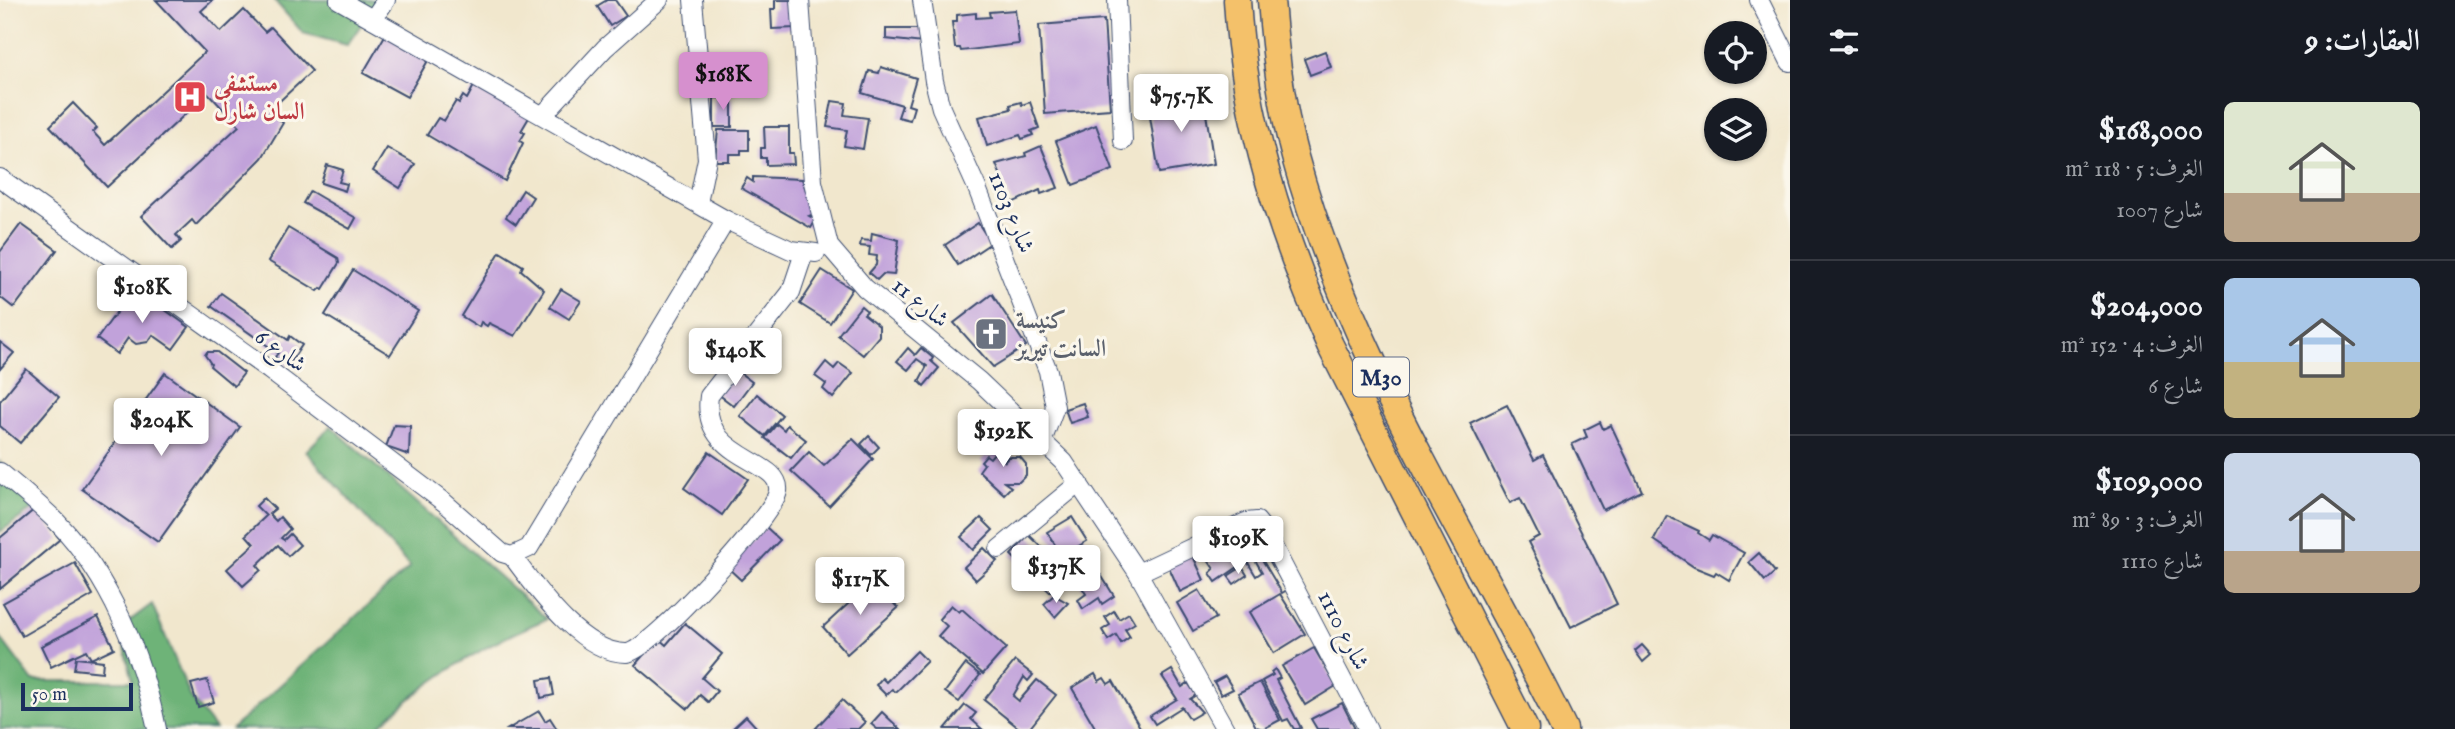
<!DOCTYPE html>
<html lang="ar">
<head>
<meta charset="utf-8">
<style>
	:root { --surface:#171b24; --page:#20242c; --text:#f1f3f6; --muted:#9ea1a6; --line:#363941; --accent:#d690ce }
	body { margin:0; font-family:"IM FELL English",Amiri,serif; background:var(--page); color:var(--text); direction:rtl; height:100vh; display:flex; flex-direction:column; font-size:26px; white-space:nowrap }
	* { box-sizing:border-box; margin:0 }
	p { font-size:23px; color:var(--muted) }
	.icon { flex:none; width:38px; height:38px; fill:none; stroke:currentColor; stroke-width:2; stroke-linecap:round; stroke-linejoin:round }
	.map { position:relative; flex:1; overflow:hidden; direction:ltr }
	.sheet { display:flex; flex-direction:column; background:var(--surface); width:665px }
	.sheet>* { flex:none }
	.fabs { position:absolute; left:1704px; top:21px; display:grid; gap:14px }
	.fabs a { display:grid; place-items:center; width:63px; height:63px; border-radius:50%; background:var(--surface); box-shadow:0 2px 5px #0004; font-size:35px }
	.scale { position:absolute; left:21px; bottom:18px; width:112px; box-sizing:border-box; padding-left:7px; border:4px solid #1b2f5e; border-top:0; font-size:19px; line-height:24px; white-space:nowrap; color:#1b2f5e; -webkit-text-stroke:5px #fbf7ec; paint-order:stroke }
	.price { position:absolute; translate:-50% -60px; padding:0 16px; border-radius:7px; background:#fff; color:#222; font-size:23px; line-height:46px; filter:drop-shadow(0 2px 4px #0008) }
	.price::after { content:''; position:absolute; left:50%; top:42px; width:21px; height:16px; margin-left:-10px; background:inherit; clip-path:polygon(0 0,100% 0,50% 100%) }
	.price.selected { background:var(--accent); color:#111 }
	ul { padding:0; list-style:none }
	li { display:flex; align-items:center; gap:21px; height:175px; padding:0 35px }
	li+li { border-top:2px solid var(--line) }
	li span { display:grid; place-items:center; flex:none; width:196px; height:140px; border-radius:10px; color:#555 }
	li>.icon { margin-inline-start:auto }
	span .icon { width:84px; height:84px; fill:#fffc; stroke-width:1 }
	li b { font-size:30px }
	h2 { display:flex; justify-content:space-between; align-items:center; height:84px; padding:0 35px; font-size:30px }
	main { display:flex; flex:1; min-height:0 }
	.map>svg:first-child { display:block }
</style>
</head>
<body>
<main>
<section class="sheet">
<h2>العقارات: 9<svg class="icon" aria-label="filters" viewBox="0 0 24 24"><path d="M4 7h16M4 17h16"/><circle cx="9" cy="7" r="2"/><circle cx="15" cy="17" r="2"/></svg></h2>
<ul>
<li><span style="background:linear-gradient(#dfe7d0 65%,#b9a48a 0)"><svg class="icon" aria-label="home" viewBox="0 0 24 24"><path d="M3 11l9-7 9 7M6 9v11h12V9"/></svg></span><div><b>$168,000</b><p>الغرف: 5 · 118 m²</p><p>شارع 1007</p></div></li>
<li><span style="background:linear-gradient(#a9c7e8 60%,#c2b280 0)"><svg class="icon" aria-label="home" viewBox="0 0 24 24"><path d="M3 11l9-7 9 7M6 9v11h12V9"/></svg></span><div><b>$204,000</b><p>الغرف: 4 · 152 m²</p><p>شارع 6</p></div></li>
<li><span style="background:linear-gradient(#c9d6e8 70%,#b9a48a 0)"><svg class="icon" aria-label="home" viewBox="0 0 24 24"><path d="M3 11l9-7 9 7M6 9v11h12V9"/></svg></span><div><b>$109,000</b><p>الغرف: 3 · 89 m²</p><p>شارع 1110</p></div></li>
</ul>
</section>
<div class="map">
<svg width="1790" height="729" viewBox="0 0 1790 729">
	<rect width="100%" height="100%" fill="#fbf7ec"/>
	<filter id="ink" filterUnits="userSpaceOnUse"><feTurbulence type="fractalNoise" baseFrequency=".0143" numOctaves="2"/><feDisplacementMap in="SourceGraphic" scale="14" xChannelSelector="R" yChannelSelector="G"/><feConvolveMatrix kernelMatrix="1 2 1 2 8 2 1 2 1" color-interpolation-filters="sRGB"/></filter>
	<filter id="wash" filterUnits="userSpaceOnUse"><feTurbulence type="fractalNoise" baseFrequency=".00686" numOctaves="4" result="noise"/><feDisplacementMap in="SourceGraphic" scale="28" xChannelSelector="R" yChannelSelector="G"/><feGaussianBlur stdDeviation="1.57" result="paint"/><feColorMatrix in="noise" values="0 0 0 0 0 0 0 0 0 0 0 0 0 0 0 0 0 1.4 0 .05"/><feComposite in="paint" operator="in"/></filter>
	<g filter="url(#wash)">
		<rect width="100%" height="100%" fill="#f1e7cd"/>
		<!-- forest -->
		<g fill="#6eb378" stroke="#44716b" stroke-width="2">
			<path d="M274 0H373L377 2 347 45 303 33Z"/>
			<path d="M331 426 547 619C482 645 426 680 376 729H232L410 567 306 451Z"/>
			<path d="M0 462 38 505 0 532Z"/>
			<path d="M152 604 191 698 215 729H0V637L33 681H133L120 628Z"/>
		</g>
		<g id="blocks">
			<!-- building -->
			<g fill="#c1a2da">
				<path d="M156 0H213L201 11 221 32 244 10 265 32 271 27 312 71 270 110 283 123 262 158 196 225 192 220 176 235 181 241 172 249 141 216 239 126 208 93 107 187 50 126 73 103 97 128 93 132 105 145 205 52Z"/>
				<path d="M607 0H615L626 16 610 26 597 6Z"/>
				<path d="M775 0H795L796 28 772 29 771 9H775Z"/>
				<path d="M1015 10 1019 44 961 51 960 48H955L952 22H957V15L976 13V18L990 17 989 12Z"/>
				<path d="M1104 20 1110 109 1045 114 1039 25Z"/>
				<path d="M886 29H923V43L886 39Z"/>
				<path d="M387 32 430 57 407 97 363 73Z"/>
				<path d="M1325 51 1331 67 1310 75 1304 59Z"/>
				<path d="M728 58 740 60 739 72 726 71Z"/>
				<path d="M881 67 916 78 908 105 914 107 910 120 898 117 902 105 862 93 869 71 879 73Z"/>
				<path d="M476 82 531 114 521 131 525 133 520 141 523 143 505 181 427 135 438 118 444 121 456 101 459 103 463 96 467 99Z"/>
				<path d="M1203 95 1214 164 1159 173 1148 104Z"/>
				<rect x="714" y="98" width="18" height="29"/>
				<path d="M832 101 846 103 844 115 868 118 863 149 844 146 847 130 827 127Z"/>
				<path d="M1021 102 1022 105 1030 102 1039 128 1031 131 1033 135 1022 139 1020 135 987 146 979 117 1011 109 1010 105Z"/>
				<path d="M1096 125 1113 170 1073 185 1056 141Z"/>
				<path d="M764 127H789V153H793L794 164 766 165V158H761V148H765Z"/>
				<path d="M718 130H749V150H741V154H729V161H715Z"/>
				<path d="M1041 146 1058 188 1041 194 1040 190 1012 203 996 164 1026 156 1025 153Z"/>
				<path d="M387 148 415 164 400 188 373 171Z"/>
				<path d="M327 165 343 170 339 182 347 184 345 191 321 183Z"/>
				<path d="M753 177 802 179 814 214 809 216 816 220 811 228 741 188 747 178 753 182Z"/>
				<path d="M523 190 533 197 516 224 506 217Z"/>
				<path d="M310 191 356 218 350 229 303 203Z"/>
				<path d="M978 223 991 243 958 265 945 245Z"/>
				<path d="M21 224 57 250 14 308 0 297V252Z"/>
				<path d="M288 228 338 258 339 263 323 289 321 288 318 291 268 261Z"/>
				<path d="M872 233 899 240 894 275 883 274 877 280 869 273 876 265 877 256 869 255 870 247 860 246 861 240 871 241Z"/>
				<path d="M500 252 523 266 521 270 544 290 515 336 489 323 487 326 481 322 479 327 461 316Z"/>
				<path d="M353 270 418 311 390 355 325 315Z"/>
				<path d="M822 270 852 289 830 323 800 304Z"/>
				<path d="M561 289 581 301 569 319 550 307Z"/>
				<path d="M221 293 288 340 290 336 302 345 288 366 275 357 278 353 211 306Z"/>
				<path d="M992 294 1026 346 993 367 954 323Z"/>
				<path d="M136 296 151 300 189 327 173 349 153 335 148 342 136 344 128 338 117 354 97 339 124 302 127 305Z"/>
				<path d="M861 306 867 311 864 314 879 326V336L863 355 838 335Z"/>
				<path d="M0 342 14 353 0 369Z"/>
				<path d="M908 348 915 355 921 348 933 358 931 361 939 368 924 386 919 381 927 366 917 359 908 370 897 361Z"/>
				<path d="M207 352H217L244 373 234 386 210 366 211 364 205 355Z"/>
				<path d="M826 362 834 369 839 363 853 373 833 398 823 389 826 384 815 376Z"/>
				<path d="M26 369 59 397 20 443 0 426V401Z"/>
				<path d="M736 370 752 382 734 406 718 394Z"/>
				<path d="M165 373 240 427 158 542 82 489Z"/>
				<path d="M757 394 782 415 765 436 740 416Z"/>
				<path d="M1083 403 1088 417 1070 423 1065 409Z"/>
				<path d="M1507 405 1534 460 1543 455 1617 604 1571 627 1528 542 1539 536 1520 498 1510 503 1470 423Z"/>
				<path d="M1600 422 1603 429 1611 425 1642 491 1603 510 1572 444 1587 437 1584 430Z"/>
				<path d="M777 424 784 430 787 425 806 440 791 458 765 438Z"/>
				<path d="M394 425 410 426 409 455 386 447Z"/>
				<path d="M869 436 879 447 871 455 861 444Z"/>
				<path d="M853 439 873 459 829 506 791 471 809 452 824 466Z"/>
				<path d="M1001 445 1009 452 1004 462 1009 457H1020L1026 464V475L1019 482H1004L1011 487 1004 494 979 471 984 464 981 461 986 455 990 458Z"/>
				<path d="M709 452 748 479 722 515 684 488Z"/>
				<path d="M264 498 275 509 269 514 276 521 280 517 290 529 281 538 284 540 290 534 300 545 288 556 278 545 257 565 261 570 243 586 227 569 254 544 246 535 266 516 256 506Z"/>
				<path d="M35 509 60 539 0 589V538Z"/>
				<path d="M1667 516 1699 531 1698 533 1709 540 1712 535 1744 553 1729 580 1716 572 1714 575 1694 567 1654 540Z"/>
				<path d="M1072 517 1087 541 1062 556 1047 532Z"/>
				<path d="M981 518 993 530 973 550 961 537Z"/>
				<path d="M1252 522 1266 543 1249 554 1247 551 1243 553 1231 535Z"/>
				<path d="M766 527 780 540 741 580 727 567Z"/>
				<path d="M1029 535 1064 568 1063 578 1050 592 1011 555Z"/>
				<path d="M1230 541 1245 562 1216 582 1210 573 1214 569 1206 557Z"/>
				<path d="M984 548 997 561 976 580 964 567Z"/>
				<path d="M1262 548 1287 590 1282 593 1257 551Z"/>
				<path d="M1759 553 1775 572 1765 581 1749 562Z"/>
				<path d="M1192 554 1204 580 1180 592 1168 565Z"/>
				<path d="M1254 558 1262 572 1256 576 1247 561Z"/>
				<path d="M75 563 93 595 22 636 3 603Z"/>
				<path d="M1242 567 1247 575 1234 584 1228 576Z"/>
				<path d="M1092 569 1097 577 1101 575 1114 596 1102 604 1099 598 1083 609 1078 600 1086 594 1080 584 1084 581 1081 576Z"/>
				<path d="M873 581 898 608 847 654 823 627Z"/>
				<path d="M1199 590 1216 618 1193 631 1177 603Z"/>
				<path d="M1280 594 1305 634 1274 653 1250 612Z"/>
				<path d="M1054 595 1068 603 1055 617 1044 604Z"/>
				<path d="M951 605 959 612 962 609 1006 648 983 674 938 636 947 626 939 619Z"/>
				<path d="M1114 611 1119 619 1129 613 1135 623 1125 629 1130 637 1121 643 1116 635 1108 640 1102 630 1110 625 1105 617Z"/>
				<path d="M98 617 114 648 91 659 86 650 51 667 41 646Z"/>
				<path d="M685 623 722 654 702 678 717 691 708 702 700 695 688 709 635 665 658 638 666 645Z"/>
				<path d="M1642 645 1651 655 1643 662 1635 651Z"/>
				<path d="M1314 648 1336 686 1305 705 1282 666Z"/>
				<path d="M917 651 927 661 896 692 892 689 886 695 876 685 882 678 886 682Z"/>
				<path d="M76 658 103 661 102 672 74 669Z"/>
				<path d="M1015 661 1033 675 1028 681 1024 677 1013 696 1019 701 1037 680 1056 695 1029 729H1020L984 700Z"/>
				<path d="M966 664 980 675 959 702 945 692Z"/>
				<path d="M1275 669 1280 678 1276 680 1301 728 1298 729H1294L1288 719 1283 721 1262 681 1273 675 1271 672Z"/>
				<path d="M1172 670 1182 687 1188 683 1196 695 1190 699 1202 712 1190 719 1182 707 1155 724 1150 716 1177 699 1162 676Z"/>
				<path d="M1095 674 1099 681 1104 678 1108 684 1113 681 1141 729H1096L1072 688Z"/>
				<path d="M1225 676 1233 689 1221 695 1214 682Z"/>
				<path d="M551 678 554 695 541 698 538 680Z"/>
				<path d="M207 680 214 702 198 707 191 684Z"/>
				<path d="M1260 682 1280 720 1263 729 1256 727 1238 693Z"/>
				<path d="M842 700 865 722 858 729H815Z"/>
				<path d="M1342 703 1355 729H1317L1311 719Z"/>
				<path d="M965 705 976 713 971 719 982 729H945Z"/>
				<path d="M539 711 545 721 550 718 557 729H508Z"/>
				<path d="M882 712 900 729H877L871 724Z"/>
				<path d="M746 716 758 729H732Z"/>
			</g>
		</g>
	</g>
	<g filter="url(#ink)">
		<use href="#blocks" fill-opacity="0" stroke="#3b4b6f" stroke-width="2"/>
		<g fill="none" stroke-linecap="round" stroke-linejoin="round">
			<defs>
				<g id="minor">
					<path d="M339 0 726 220 791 250 816 253"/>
					<path d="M693 0 707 159 698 203"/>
					<path d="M800 0 813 182 829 246 865 288 979 381 1064 462 1138 573 1225 729"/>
					<path d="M922 0 934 81 941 108 977 188 1048 371 1055 407 1043 439"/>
					<path d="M1117 0 1123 141"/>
					<path d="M1759 0 1790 62"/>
					<path d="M373 19 386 0"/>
					<path d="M544 114 605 48 659 0"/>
					<path d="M0 178 269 370 445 503 502 553 512 556 529 548 726 220"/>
					<path d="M0 472C19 488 39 504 57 522 110 577 142 655 157 729"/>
					<path d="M999 549 1079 483"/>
					<path d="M512 556C536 588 582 654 627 653 648 653 775 515 778 491 782 458 700 461 709 396L791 292 804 253"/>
					<path d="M1138 573 1246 522 1257 521 1265 531 1368 729"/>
				</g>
				<g id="highway">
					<path d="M1237 0C1244 121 1281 236 1330 345L1525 729"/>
					<path d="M1271 0C1275 53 1281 106 1295 157 1351 362 1472 540 1564 729"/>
				</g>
			</defs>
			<!-- minor casing -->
			<use href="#minor" stroke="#3b4b6f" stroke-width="20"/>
			<!-- highway casing -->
			<use href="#highway" stroke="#3b4b6f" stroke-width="29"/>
			<!-- minor -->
			<use href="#minor" stroke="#fff" stroke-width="18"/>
			<!-- highway -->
			<use href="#highway" stroke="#f4c16a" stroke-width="26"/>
		</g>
	</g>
	<!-- icons -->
	<defs>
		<symbol id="hospital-square" viewBox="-11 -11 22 22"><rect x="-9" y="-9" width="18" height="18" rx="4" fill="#e0444e" stroke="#fbf7ec"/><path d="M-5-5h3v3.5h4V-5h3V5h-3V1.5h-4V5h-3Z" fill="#fff"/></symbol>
		<symbol id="church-square" viewBox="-11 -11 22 22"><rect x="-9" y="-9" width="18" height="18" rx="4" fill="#6b7280" stroke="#fbf7ec"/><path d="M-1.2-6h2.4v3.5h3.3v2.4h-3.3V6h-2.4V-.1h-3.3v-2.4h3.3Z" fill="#fff"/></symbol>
	</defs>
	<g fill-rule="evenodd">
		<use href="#hospital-square" x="171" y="78" width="38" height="38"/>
		<use href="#church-square" x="972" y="315" width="38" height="38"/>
	</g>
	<g text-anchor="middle" stroke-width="6" stroke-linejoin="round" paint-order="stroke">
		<!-- shield labels -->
		<rect fill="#fbf7ec" stroke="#5e6b89" stroke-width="2" x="1353" y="357.5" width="56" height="39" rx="5"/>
		<g font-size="23" font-weight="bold" fill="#1b2f5e">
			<text x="1381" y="385">M30</text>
		</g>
		<!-- health labels -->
		<g font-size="24" font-weight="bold" fill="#be3a42" stroke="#fbf7ec" text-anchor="start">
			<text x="214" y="91">مستشفى<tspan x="214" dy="28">السان شارل</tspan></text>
		</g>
		<!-- street labels -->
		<g font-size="24" fill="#1b2f5e" stroke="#fbf7ec">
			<text transform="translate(1012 212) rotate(68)" y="8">شارع 1103</text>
			<text transform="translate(921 302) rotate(39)" y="8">شارع 11</text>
			<text transform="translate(281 350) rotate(36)" y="8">شارع 6</text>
			<text transform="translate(1344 630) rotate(63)" y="8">شارع 1110</text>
		</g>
		<!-- worship labels -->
		<g font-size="24" font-weight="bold" fill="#5b616d" stroke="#fbf7ec" text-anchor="start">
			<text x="1016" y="328">كنيسة<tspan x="1016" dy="28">السانت تيريز</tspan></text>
		</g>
	</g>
</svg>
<div class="fabs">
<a><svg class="icon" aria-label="locate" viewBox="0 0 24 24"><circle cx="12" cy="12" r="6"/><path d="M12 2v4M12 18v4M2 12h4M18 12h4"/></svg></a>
<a><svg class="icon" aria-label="layers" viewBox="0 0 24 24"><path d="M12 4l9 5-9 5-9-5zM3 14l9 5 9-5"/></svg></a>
</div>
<div class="scale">50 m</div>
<b class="price selected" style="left:723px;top:112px">$168K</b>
<b class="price" style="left:1181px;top:134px">$75.7K</b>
<b class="price" style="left:142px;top:325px">$108K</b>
<b class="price" style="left:735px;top:388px">$140K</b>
<b class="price" style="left:161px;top:458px">$204K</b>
<b class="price" style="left:1003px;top:469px">$192K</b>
<b class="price" style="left:1238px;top:576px">$109K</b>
<b class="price" style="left:1056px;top:605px">$137K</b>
<b class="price" style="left:860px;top:617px">$117K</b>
</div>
</main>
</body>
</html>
